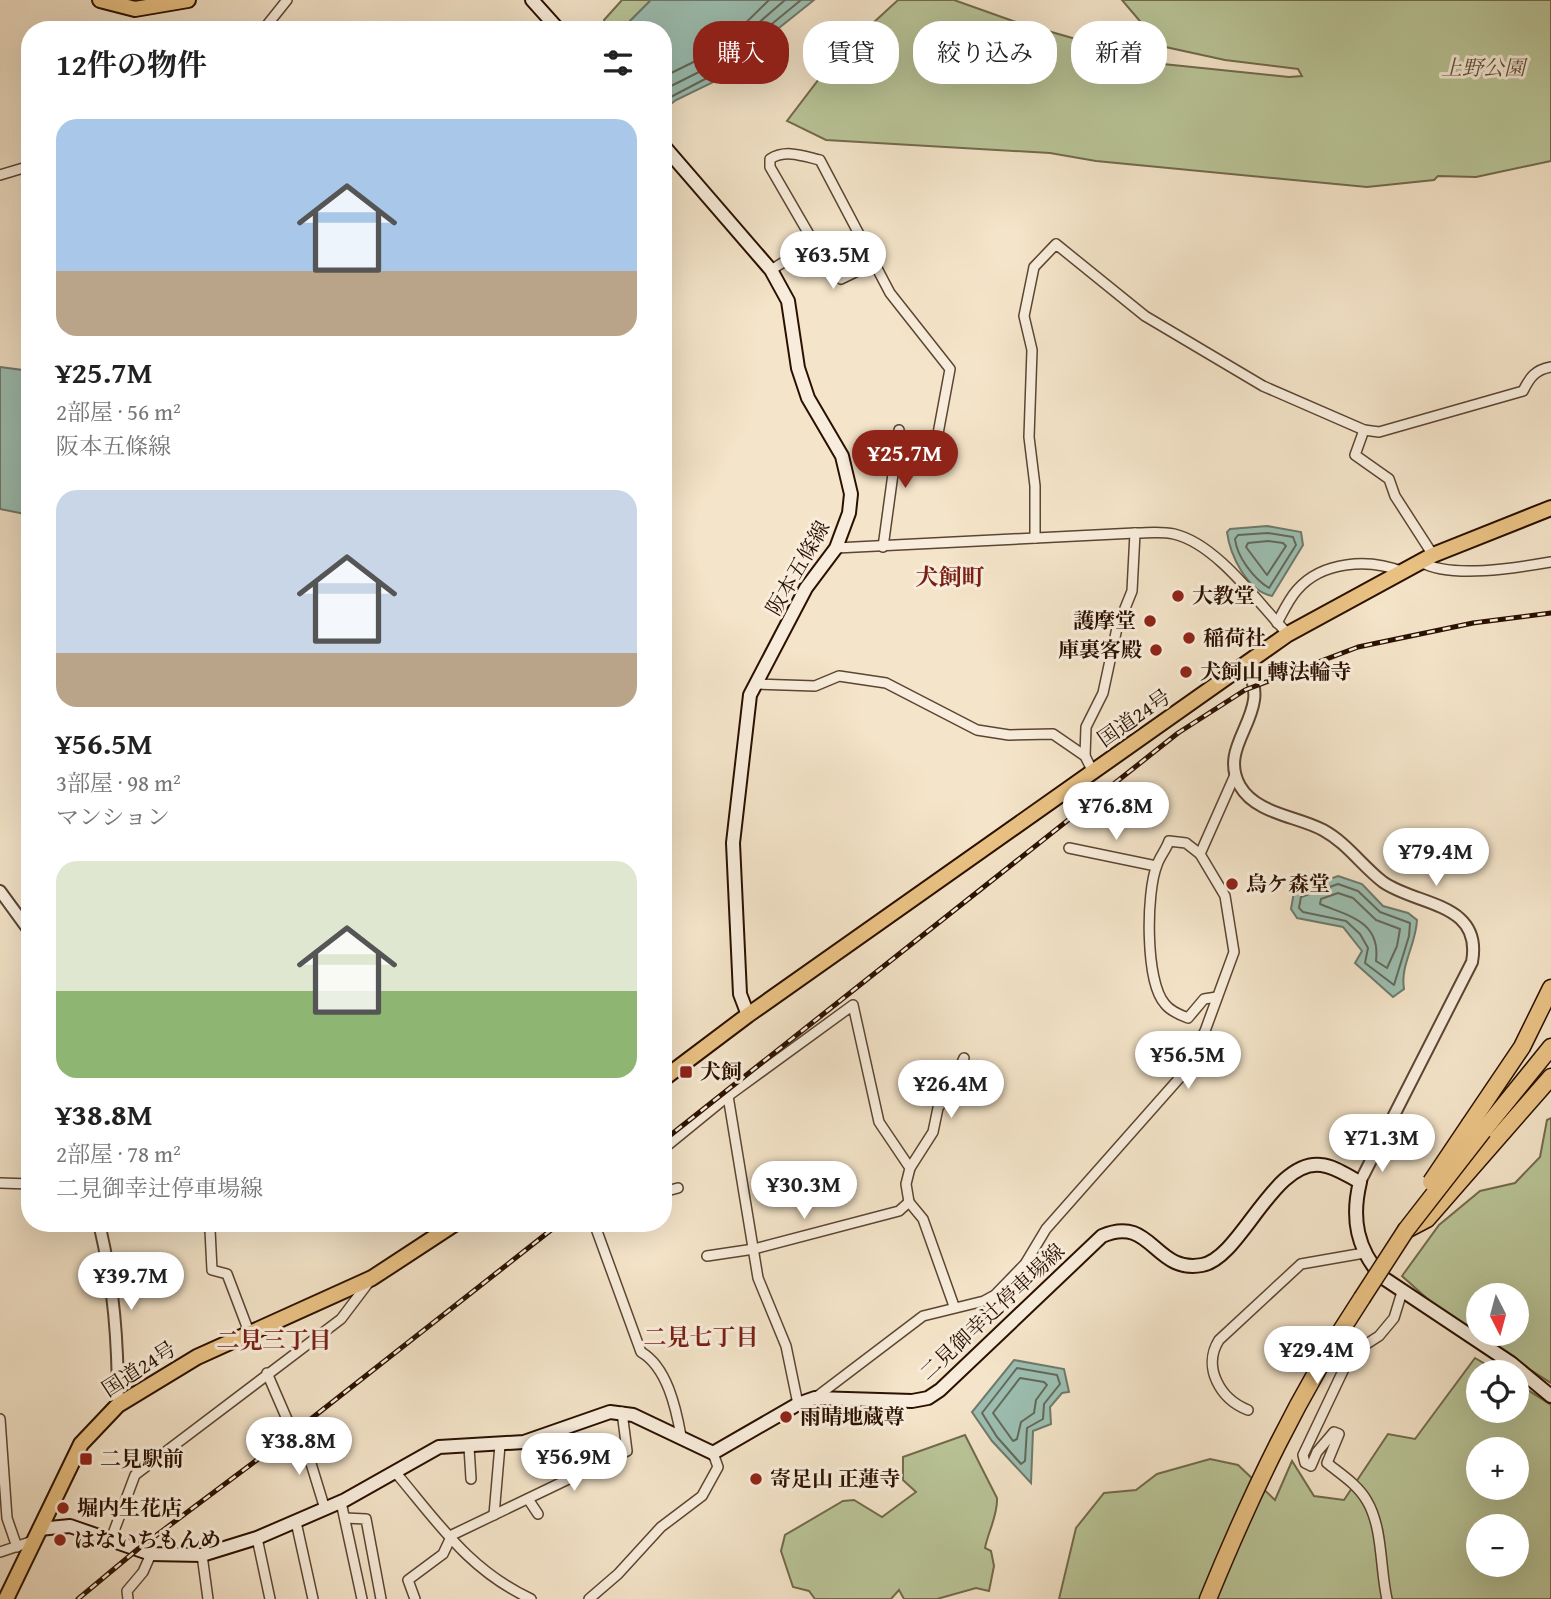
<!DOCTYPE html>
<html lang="ja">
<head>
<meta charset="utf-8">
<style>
	:root { --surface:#fff; --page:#f2f2f2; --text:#222; --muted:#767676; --accent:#8f2418 }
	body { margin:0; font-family:"Gentium Book Plus","Noto Serif JP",serif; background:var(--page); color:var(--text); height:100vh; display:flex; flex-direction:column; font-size:26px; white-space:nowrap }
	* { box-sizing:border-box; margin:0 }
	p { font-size:23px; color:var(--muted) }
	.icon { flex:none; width:38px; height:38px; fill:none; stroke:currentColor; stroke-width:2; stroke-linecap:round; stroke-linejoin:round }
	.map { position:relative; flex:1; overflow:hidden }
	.sheet { position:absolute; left:21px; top:21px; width:651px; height:1211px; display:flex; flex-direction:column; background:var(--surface); border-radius:28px; box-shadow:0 7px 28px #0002 }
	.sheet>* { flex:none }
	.guide { position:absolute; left:693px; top:21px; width:665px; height:63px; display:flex; gap:14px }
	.needle { width:46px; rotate:174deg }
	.fabs { position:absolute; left:1466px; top:1283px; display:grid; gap:14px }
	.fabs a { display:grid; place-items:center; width:63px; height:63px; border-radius:50%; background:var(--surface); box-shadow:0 7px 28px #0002; font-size:35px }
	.price { position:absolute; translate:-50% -60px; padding:0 16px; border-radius:24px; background:#fff; color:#222; font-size:23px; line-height:46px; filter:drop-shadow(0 2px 4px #0008) }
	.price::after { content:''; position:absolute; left:50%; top:42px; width:21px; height:16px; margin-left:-10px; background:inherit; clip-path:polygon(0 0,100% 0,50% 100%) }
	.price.current { background:var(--accent); color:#fff }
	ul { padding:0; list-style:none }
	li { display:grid; align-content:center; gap:14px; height:371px; padding:0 35px }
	li span { display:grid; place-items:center; height:217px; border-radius:21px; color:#555 }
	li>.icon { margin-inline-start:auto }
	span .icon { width:126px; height:126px; fill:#fffc; stroke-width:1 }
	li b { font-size:30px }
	h2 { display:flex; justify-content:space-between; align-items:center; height:84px; padding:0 35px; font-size:30px }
	.chip { padding:0 24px; border-radius:28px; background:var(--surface); box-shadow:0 7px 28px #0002; font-size:24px; line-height:63px }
	.chip.current { background:var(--accent); color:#fff }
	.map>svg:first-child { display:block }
</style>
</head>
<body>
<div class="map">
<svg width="1551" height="1599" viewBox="0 0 1551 1599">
	<rect width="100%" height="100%" fill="#f4e4c9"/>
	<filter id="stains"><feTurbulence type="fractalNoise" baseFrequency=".00286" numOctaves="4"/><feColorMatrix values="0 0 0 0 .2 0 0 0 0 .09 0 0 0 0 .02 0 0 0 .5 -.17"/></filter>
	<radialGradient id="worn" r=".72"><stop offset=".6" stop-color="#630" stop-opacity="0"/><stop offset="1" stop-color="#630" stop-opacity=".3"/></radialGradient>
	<!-- green -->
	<g fill="#b9c598" stroke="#726a4c" stroke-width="2" fill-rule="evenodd">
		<path d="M622 0H651L621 30H608L604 20Z"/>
		<path d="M898 0H954L1013 21 1163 64 1289 77 1302 76 1298 69 1225 60 1161 46 1122 0H1551V161L1476 177 1438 176 1434 180 1367 187 1096 161 1050 153 826 140 787 121 835 58Z"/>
		<path d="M1551 1118V1383L1450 1319 1402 1276 1439 1225 1480 1191 1515 1183 1540 1157 1547 1120ZM1479 1295H1517V1334H1479Z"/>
		<path d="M1475 1358 1499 1372H1479V1410H1517V1383L1551 1405V1599H1059L1076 1528 1104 1493 1136 1490 1157 1474 1210 1459 1238 1465 1275 1500 1292 1461 1314 1496 1344 1500 1388 1434 1415 1439ZM1479 1449H1517V1488H1479ZM1479 1526H1517V1564H1479Z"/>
		<path d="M965 1435 997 1498C998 1515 988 1532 985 1548L991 1551 994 1566 989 1591 976 1588 937 1599H904L899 1590 891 1599H815L809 1591 793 1587 781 1551 785 1535 843 1501 854 1500 882 1517 916 1492 903 1480V1457Z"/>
	</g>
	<!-- water -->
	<g fill="#9cbfb2" stroke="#6e796b" stroke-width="2">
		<path d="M651 0H814L760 43 734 72 676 100 663 110V30H621Z"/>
		<path d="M0 367 30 371V515L0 509Z"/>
		<path d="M1267 526 1301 532 1303 545 1272 596C1247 591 1230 555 1227 532L1230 529Z"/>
		<path d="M1338 876 1362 884 1383 906 1408 913 1417 920C1416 945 1400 965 1404 989L1393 997 1355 963 1362 951 1343 927 1297 918 1291 909 1294 892Z"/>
		<path d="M1014 1360 1064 1369 1069 1392 1062 1393 1050 1407 1051 1424 1033 1431 1031 1483 992 1441 972 1412Z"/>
	</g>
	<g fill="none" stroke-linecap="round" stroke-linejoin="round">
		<!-- shore -->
		<g stroke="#636859" stroke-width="2">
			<path d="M663 77 718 50 769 0"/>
			<path d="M663 90 725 59 749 31 785 0"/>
			<path d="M663 101 730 66 756 37 801 0"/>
			<path d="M1268 533 1293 537 1296 545 1269 588C1254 579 1237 557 1235 539L1238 535Z"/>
			<path d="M1268 541 1283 543 1286 546 1267 575 1246 547 1248 543Z"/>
			<path d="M1338 884 1358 891 1380 912 1410 923 1409 936 1394 985 1365 963 1368 948 1360 934 1346 921 1303 912 1299 908 1301 897Z"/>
			<path d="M1338 893 1353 898 1376 920 1400 929 1397 946 1387 968 1376 961C1381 921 1348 916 1320 904L1321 899Z"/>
			<path d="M1017 1368 1057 1375 1060 1384 1044 1404 1043 1419 1027 1428 1025 1461 1021 1464 997 1437 982 1413Z"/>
			<path d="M1020 1378 1044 1382 1047 1385 1036 1400 1034 1413 1021 1422 1017 1439 1013 1441 993 1413Z"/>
		</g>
		<defs>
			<g id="minor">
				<path d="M263 30 287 0"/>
				<path d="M0 175 30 166"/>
				<path d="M872 264 841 279 814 243 770 167V159C786 149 803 156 820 160L890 293 950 369 937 439"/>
				<path d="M771 270 814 243"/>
				<path d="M1364 430 1355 455 1389 479 1395 496 1433 555"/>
				<path d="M1035 538V486L1029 437 1032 350 1024 316 1034 267 1056 244 1145 316 1263 386 1364 430 1379 432 1523 391C1530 377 1535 370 1551 367"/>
				<path d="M883 547 899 430"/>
				<path d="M836 548 1135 533C1147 533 1161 531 1174 534 1217 544 1258 603 1288 634"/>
				<path d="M1421 562C1451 579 1516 568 1551 562"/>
				<path d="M1277 623C1283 612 1289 599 1297 590 1322 561 1369 558 1403 572"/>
				<path d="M756 684 815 686 839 676 886 683 977 730 1009 735 1053 734 1085 756 1093 772"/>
				<path d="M1085 756 1086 727 1103 693 1117 628 1132 591 1135 533"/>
				<path d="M1069 848 1156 866"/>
				<path d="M1200 854 1186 843 1169 841C1166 850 1160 856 1157 865 1146 892 1145 982 1165 1004 1170 1011 1180 1015 1188 1018L1204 999 1217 997"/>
				<path d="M728 1096 758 1278 786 1346 798 1404"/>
				<path d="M663 1149 728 1096 853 1005 879 1122 910 1168 906 1184 909 1202 923 1219 954 1306"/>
				<path d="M910 1168 933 1132 938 1108 950 1090 964 1058"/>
				<path d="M0 1183 30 1184"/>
				<path d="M663 1192 678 1188"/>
				<path d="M203 1223 210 1230 212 1270 227 1274 249 1332"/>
				<path d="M594 1223 641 1352C667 1367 676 1408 681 1436"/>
				<path d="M707 1256 754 1249 899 1211 909 1202"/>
				<path d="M267 1373 293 1433 309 1457 325 1509"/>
				<path d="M815 1398 923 1316 984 1301 995 1295 1025 1264 1046 1229 1183 1074 1205 1031 1234 952 1225 896 1200 854 1235 775"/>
				<path d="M1248 1410C1220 1399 1202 1367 1219 1340L1301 1264 1364 1253"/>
				<path d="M0 1419 7 1518 17 1547"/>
				<path d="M469 1447 471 1479"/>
				<path d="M396 1473C439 1524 469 1570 531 1599"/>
				<path d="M528 1499 538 1514"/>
				<path d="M341 1502 362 1599"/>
				<path d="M494 1515 500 1445"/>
				<path d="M345 1518 366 1519 381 1599"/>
				<path d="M296 1522 313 1599"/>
				<path d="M257 1538 270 1599"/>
				<path d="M111 1539 135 1475 341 1319 369 1282"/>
				<path d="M0 1552 33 1541"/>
				<path d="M202 1555 208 1599"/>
				<path d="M128 1599 127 1591 143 1572 151 1554"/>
				<path d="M415 1599 408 1580 443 1554 452 1535 627 1451 622 1412"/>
				<path d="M589 1599 618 1574 661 1527 702 1496 718 1467 713 1453"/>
				<path d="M1387 1599C1380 1569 1383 1528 1367 1501 1358 1485 1342 1475 1327 1463L1339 1434 1334 1432 1317 1452 1311 1466 1305 1463 1303 1455 1351 1354 1379 1336 1394 1318 1402 1292"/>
			</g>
			<g id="tertiary">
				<path d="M1248 664C1251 675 1256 688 1254 700 1250 730 1222 754 1240 786 1256 814 1297 816 1323 830 1347 843 1362 866 1383 882 1417 906 1483 902 1472 962L1360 1182"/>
				<path d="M0 891 30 932"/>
				<path d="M99 1223C114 1286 118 1341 118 1405"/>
			</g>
			<g id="secondary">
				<path d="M532 0 559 30"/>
				<path d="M663 145 771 270 788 301 798 368 808 398 842 456 851 494 849 513 836 548 806 588 750 695 733 843 740 994 748 1015"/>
				<path d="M39 1529 70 1526 151 1554 202 1555 257 1538 345 1500 439 1447 524 1442 610 1412 633 1415 713 1453 798 1404 815 1398 912 1401 928 1398 940 1390 1102 1236C1152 1214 1154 1274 1202 1265 1241 1258 1273 1159 1321 1165 1334 1166 1348 1176 1360 1182 1351 1219 1357 1249 1382 1277L1511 1363 1551 1396"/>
			</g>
			<path id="primary" d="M100 0 135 9 188 0"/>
			<g id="trunk">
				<path d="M663 1079 748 1015 1288 634 1433 555 1551 508"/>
				<path d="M6 1599 81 1444 118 1405 197 1357 372 1278 456 1223"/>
			</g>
			<g id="motorway">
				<path d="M1470 1124 1522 1047 1551 988"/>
				<path d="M1483 1131 1551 1047"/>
				<path d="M1406 1230 1427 1219 1551 1077"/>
				<path d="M1208 1599C1251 1494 1299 1393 1362 1298"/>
			</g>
		</defs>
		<!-- minor casing -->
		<use href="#minor" stroke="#5c4532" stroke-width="12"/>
		<!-- tertiary casing -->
		<use href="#tertiary" stroke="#5c4532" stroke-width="14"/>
		<!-- secondary casing -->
		<use href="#secondary" stroke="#2a1000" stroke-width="16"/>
		<!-- primary casing -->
		<use href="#primary" stroke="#2a1000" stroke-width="18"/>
		<!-- trunk casing -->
		<use href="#trunk" stroke="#2a1000" stroke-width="18"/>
		<!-- motorway casing -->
		<use href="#motorway" stroke="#2a1000" stroke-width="19"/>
		<!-- minor -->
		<use href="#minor" stroke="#f8eddc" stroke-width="9"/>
		<!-- tertiary -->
		<use href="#tertiary" stroke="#f8eddc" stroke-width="10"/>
		<!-- secondary -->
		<use href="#secondary" stroke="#f8eddc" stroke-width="12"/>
		<!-- primary -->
		<use href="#primary" stroke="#eac284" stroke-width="14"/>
		<!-- trunk -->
		<use href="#trunk" stroke="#eac284" stroke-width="14"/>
		<!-- motorway -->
		<use href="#motorway" stroke="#eac284" stroke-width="16"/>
		<defs>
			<g id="rail">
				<path d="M663 1141 1178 733 1245 690 1358 647 1473 623 1551 613"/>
				<path d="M78 1599 138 1549 293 1433 560 1223"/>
			</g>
		</defs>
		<!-- rail casing -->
		<use href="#rail" stroke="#2a1000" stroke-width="5"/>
		<!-- rail -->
		<use href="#rail" stroke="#f8eddc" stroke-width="2.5" stroke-dasharray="8" stroke-linecap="butt"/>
		<defs>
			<g id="motorway-bridge">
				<path d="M1431 1182 1470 1124"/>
				<path d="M1362 1298 1406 1230 1483 1131"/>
			</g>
		</defs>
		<!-- motorway-bridge casing -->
		<use href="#motorway-bridge" stroke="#2a1000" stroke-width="19" stroke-linecap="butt"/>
		<!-- motorway-bridge -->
		<use href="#motorway-bridge" stroke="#eac284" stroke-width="16"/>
	</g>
	<!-- markers -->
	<g fill="#8f2418" stroke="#f8eddc" stroke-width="2.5">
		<circle cx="1178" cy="596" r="7"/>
		<circle cx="1150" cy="621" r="7"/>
		<circle cx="1189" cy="638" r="7"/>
		<circle cx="1156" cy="650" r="7"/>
		<circle cx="1186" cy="672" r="7"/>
		<circle cx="1232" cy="884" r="7"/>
		<rect x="679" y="1065" width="14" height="14" rx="3.5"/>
		<circle cx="786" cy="1417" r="7"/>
		<rect x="79" y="1452" width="14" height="14" rx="3.5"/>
		<circle cx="756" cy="1479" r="7"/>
		<circle cx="63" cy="1508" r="7"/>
		<circle cx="60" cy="1540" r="7"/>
	</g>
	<g text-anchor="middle" stroke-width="6" stroke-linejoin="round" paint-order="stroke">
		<!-- park labels -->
		<g font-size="21" font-style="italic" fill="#5c4f35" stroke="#f8eddc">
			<text x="1483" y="75">上野公園</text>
		</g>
		<!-- street labels -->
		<g font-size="21" fill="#2a1000" stroke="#f8eddc">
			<text transform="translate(798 568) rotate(-60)" y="7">阪本五條線</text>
			<text transform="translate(1134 718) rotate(-35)" y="7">国道24号</text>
			<text transform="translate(992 1312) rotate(-43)" y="7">二見御幸辻停車場線</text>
			<text transform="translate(139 1369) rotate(-33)" y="7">国道24号</text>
		</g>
		<!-- poi labels -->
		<g font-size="21" font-weight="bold" fill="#2a1000" stroke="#f8eddc" text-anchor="start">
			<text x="1192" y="603">大教堂</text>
			<text x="1136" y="628" text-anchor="end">護摩堂</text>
			<text x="1203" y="645">稲荷社</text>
			<text x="1142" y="657" text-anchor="end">庫裏客殿</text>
			<text x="1200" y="679">犬飼山 轉法輪寺</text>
			<text x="1246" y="891">烏ケ森堂</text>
			<text x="700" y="1079">犬飼</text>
			<text x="800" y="1424">雨晴地蔵尊</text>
			<text x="100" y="1466">二見駅前</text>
			<text x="770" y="1486">寄足山 正蓮寺</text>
			<text x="77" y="1515">堀内生花店</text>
			<text x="74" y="1547">はないちもんめ</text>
		</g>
		<!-- neighbourhood labels -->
		<g font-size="23" font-weight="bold" fill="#7a1f14" stroke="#f8eddc">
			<text x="950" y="585">犬飼町</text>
			<text x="701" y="1345">二見七丁目</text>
			<text x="274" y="1348">二見三丁目</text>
		</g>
	</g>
	<rect width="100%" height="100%" filter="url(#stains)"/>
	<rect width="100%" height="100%" fill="url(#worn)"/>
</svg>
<div class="fabs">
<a><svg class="needle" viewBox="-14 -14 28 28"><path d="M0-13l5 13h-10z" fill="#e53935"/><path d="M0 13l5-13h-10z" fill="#767676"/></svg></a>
<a><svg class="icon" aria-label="locate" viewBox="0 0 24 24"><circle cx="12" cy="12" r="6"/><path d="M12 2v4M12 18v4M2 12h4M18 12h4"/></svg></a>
<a>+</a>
<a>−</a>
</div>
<b class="price" style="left:833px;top:291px">¥63.5M</b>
<b class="price current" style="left:905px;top:490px">¥25.7M</b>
<b class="price" style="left:1116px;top:842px">¥76.8M</b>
<b class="price" style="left:1436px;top:888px">¥79.4M</b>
<b class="price" style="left:1188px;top:1091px">¥56.5M</b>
<b class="price" style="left:951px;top:1120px">¥26.4M</b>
<b class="price" style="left:1382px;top:1174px">¥71.3M</b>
<b class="price" style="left:804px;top:1221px">¥30.3M</b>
<b class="price" style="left:131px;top:1312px">¥39.7M</b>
<b class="price" style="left:1317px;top:1386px">¥29.4M</b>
<b class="price" style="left:299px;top:1477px">¥38.8M</b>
<b class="price" style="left:574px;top:1493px">¥56.9M</b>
<div class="guide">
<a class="chip current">購入</a>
<a class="chip">賃貸</a>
<a class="chip">絞り込み</a>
<a class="chip">新着</a>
</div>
<section class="sheet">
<h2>12件の物件<svg class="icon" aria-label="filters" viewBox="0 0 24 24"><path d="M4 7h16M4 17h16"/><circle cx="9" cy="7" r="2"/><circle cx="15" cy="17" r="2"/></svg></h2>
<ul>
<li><span style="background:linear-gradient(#a9c7e8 70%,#b9a48a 0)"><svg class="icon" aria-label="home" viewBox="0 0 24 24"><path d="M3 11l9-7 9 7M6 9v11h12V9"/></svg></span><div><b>¥25.7M</b><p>2部屋 · 56 m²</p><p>阪本五條線</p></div></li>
<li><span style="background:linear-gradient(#c9d6e8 75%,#b9a48a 0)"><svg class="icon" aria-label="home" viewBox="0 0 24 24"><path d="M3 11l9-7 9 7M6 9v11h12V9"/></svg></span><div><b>¥56.5M</b><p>3部屋 · 98 m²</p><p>マンション</p></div></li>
<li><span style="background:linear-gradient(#dfe7d0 60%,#8fb573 0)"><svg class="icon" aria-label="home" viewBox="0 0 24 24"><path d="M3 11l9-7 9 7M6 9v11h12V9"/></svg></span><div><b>¥38.8M</b><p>2部屋 · 78 m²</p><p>二見御幸辻停車場線</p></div></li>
</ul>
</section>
</div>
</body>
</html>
